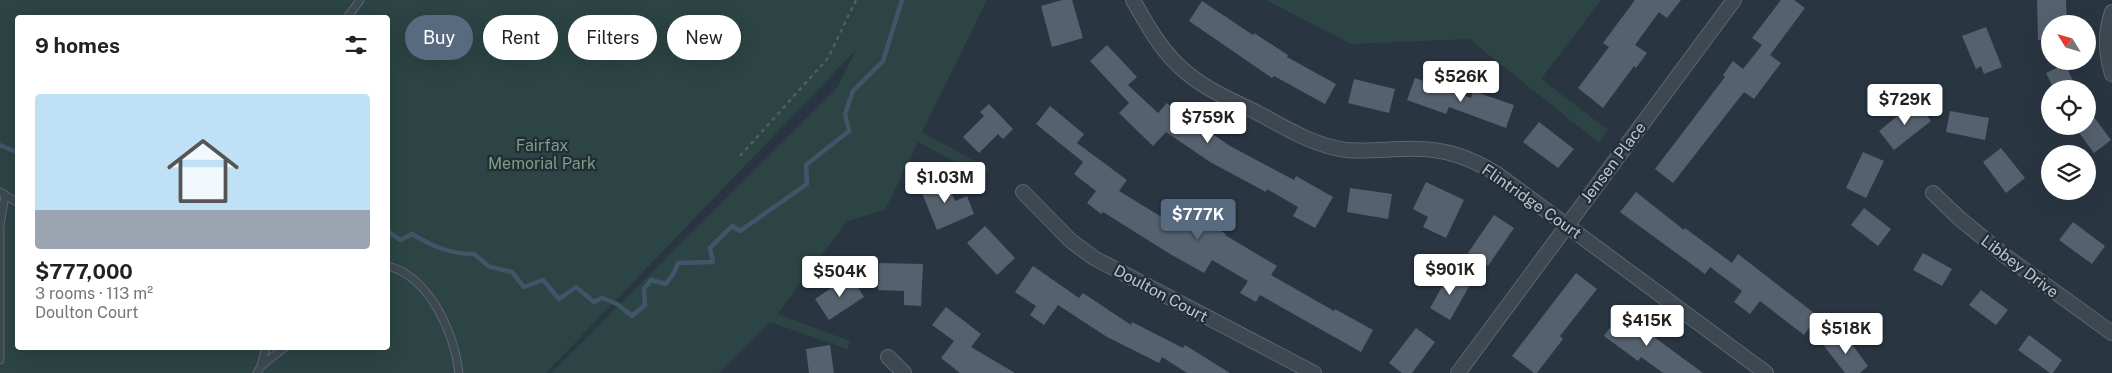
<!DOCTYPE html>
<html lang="en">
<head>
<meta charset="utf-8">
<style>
	:root { --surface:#fff; --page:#f6f6f6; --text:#222; --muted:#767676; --line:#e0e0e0; --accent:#586a7f }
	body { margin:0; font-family:"Public Sans",sans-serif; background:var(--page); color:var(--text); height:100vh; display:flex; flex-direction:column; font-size:19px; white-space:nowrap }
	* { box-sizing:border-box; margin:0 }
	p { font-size:16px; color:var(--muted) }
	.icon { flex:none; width:28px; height:28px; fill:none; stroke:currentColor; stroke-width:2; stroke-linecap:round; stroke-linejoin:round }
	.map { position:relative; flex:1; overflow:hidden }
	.side { position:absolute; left:15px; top:15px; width:375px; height:335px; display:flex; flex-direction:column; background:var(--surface); border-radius:5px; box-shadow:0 5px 20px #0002 }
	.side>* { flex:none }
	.top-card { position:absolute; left:405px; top:15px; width:475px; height:45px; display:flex; gap:10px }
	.needle { width:32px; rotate:307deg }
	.fabs { position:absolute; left:2041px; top:15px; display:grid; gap:10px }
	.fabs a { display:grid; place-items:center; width:55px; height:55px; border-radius:50%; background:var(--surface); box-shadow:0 5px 20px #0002; font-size:25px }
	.price { position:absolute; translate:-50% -42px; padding:0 11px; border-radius:5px; background:#fff; color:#222; font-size:16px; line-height:32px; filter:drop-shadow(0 1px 2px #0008) }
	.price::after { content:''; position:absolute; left:50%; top:30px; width:15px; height:11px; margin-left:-8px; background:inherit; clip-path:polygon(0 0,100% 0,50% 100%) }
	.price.active { background:var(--accent); color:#fff }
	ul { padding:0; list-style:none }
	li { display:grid; align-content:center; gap:10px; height:265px; padding:0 20px }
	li+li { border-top:1px solid var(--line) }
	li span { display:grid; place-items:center; height:155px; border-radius:5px; color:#555 }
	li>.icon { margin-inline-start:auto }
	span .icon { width:90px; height:90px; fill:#fffc; stroke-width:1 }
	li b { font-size:21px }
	h2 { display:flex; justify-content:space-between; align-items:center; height:60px; padding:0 20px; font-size:21px }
	.chip { padding:0 18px; border-radius:22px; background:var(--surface); box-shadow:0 5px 20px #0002; font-size:18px; line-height:45px }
	.chip.active { background:var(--accent); color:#fff }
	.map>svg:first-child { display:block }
</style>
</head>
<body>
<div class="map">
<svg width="2112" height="373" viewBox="0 0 2112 373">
	<rect width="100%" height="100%" fill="#293642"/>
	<!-- green -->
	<g fill="#2c4444" fill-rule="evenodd">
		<path d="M0 0H987L922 132 989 169 984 177 918 142 885 210 847 221 777 314 850 341 847 349 770 322 719 373H551L837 88 856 50 546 373H0ZM18 18H388V348H18Z"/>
		<path d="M1266 0H1601L1541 79 1608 130 1599 143 1469 39 1351 44Z"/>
	</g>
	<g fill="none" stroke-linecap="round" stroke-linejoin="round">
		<!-- stream -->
		<g stroke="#415569" stroke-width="4.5">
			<path d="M0 145 18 153"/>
			<path d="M388 232 401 240 412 234C432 246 450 254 474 254L490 267 512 272 524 287 543 280 559 299 576 287 594 302 602 298 617 304 632 316 645 305 644 289 651 280 666 284 675 271 678 263 713 262 710 248 732 226 740 231 807 184 806 165 849 131 845 114 853 91 883 61 902 0"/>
		</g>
	</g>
	<!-- building -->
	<g fill="#55616e">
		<path d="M1062 0H1072L1083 38 1052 47 1041 6Z"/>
		<path d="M1635 0H1681L1667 18 1659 12 1635 45 1647 53 1636 68 1634 66 1603 108 1578 88 1609 47 1603 43Z"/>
		<path d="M1781 0H1794L1805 8 1770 55 1781 63 1754 99 1744 92 1673 183 1655 169 1725 77 1723 75 1733 61 1743 69 1762 45 1752 38Z"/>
		<path d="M2037 0H2066L2067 24H2050V39L2038 40Z"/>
		<path d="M1202 1 1253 35 1254 33 1288 55 1287 57 1336 84 1325 104 1274 76 1272 78 1189 21Z"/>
		<path d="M1986 27 2002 67 1984 74 1981 66 1976 69 1962 36Z"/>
		<path d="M1107 45 1137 77 1128 85 1158 113 1167 103 1189 124 1192 120 1230 146 1294 180 1296 176 1333 197 1315 228 1293 216 1298 207 1267 189 1266 192 1210 162 1166 132 1153 146 1119 113 1129 103 1090 61Z"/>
		<path d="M2065 64 2077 89H2054L2046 73Z"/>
		<path d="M1415 78 1471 98 1473 91 1514 105 1506 128 1449 107 1446 114 1407 100Z"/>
		<path d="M1354 79 1395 89 1389 113 1348 103Z"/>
		<path d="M1916 101 1931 121 1894 150 1879 131Z"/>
		<path d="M989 104 1013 129 1003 139 998 134 979 153 963 137 984 116 980 112Z"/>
		<path d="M1050 106 1084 134 1077 143 1127 180 1119 191 1183 230 1185 227 1196 234 1203 221 1226 234 1225 235 1277 266 1271 275 1334 311 1335 309 1373 330 1361 352 1260 295 1256 302 1240 293 1248 281 1212 260 1204 273 1170 254 1103 212 1101 214 1087 203 1096 191 1074 174 1083 162 1036 124Z"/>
		<path d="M1950 111 1989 118 1985 140 1946 132Z"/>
		<path d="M2094 117 2111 140 2094 153 2077 130 2082 126H2088V122Z"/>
		<path d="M1539 122 1574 149 1558 168 1523 142Z"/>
		<path d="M2001 148 2025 178 2006 193 1983 162Z"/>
		<path d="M1863 152 1884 161 1866 198 1846 188Z"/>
		<path d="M945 178 955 201 967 196 974 214 937 230 920 188Z"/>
		<path d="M1426 182 1464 200 1446 238 1423 227 1428 217 1413 209Z"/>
		<path d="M1350 188 1392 194 1388 219 1347 212Z"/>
		<path d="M1636 192 1684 230 1685 228 1732 263 1738 254 1818 316 1804 335 1760 301 1750 314 1734 302 1742 291 1710 267 1705 274 1620 212Z"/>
		<path d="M1864 208 1891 229 1878 246 1851 225Z"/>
		<path d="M1494 215 1514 228 1488 266 1468 253Z"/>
		<path d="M2073 222 2105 246 2092 264 2059 240Z"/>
		<path d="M985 226 1015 258 997 275 967 243Z"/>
		<path d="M1923 253 1952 269 1942 286 1913 270Z"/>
		<path d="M879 263 923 264 921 306 904 305V291L878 290Z"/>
		<path d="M1033 266 1079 298 1083 293 1131 325 1132 322 1183 348 1185 345 1230 373H1187L1162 357 1159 363 1107 337 1058 305 1044 325 1030 315 1036 306 1015 292Z"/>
		<path d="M1451 271 1471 283 1450 320 1430 308Z"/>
		<path d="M1576 273 1597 289 1560 336 1563 339 1537 373H1534L1512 356Z"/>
		<path d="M850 275 864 297 829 320 815 299Z"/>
		<path d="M1981 290 2008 310 1996 325 1969 305Z"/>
		<path d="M946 307 981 334 971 347 1015 373H960L941 358 954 341 932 325Z"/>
		<path d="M1621 312 1669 348 1703 373H1663L1641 357 1638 361 1604 336Z"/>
		<path d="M1416 328 1435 342 1412 373H1402L1389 363Z"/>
		<path d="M1842 331 1868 366 1860 373H1845L1824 346Z"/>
		<path d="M2029 335 2062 360 2053 373H2050L2018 350Z"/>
		<path d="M830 345 834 373H809L806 349Z"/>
	</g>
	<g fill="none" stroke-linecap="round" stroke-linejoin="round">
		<defs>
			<g id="lane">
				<path d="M347 18 360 0"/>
				<path d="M0 192 18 203"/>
				<path d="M0 225 5 195"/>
				<path d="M0 228V360"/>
				<path d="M388 266C430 277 454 333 459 373"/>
				<path d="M261 366 266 348"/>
				<path d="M257 373 261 366 284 348"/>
			</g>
			<g id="street">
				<path d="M1133 0C1146 23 1159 47 1178 65 1200 87 1229 99 1256 112 1284 127 1314 146 1346 150 1371 152 1394 148 1418 149 1447 149 1473 159 1497 174L1766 373"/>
				<path d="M2112 12C2105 32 2106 54 2112 74"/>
				<path d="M1023 192 1071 241 1094 258 1314 373"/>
				<path d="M1933 193 1959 218 2004 255 2112 333"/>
				<path d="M888 357 904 373"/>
				<path d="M1458 373 1734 0"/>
			</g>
		</defs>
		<!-- lane casing -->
		<use href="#lane" stroke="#5c666f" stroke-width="9"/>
		<!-- street casing -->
		<use href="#street" stroke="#5c666f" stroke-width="16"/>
		<!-- path -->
		<path stroke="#4c6061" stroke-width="2.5" stroke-dasharray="4 4" stroke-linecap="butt" d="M740 156 828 58 856 0"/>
		<!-- lane -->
		<use href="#lane" stroke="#3e4851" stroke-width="7"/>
		<!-- street -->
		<use href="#street" stroke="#3e4851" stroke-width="14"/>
	</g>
	<g text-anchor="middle" stroke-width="4.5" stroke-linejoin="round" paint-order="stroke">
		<!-- park labels -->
		<g font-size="16" fill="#7b9f80" stroke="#222d37">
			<text x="542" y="151">Fairfax<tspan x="542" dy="18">Memorial Park</tspan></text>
		</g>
		<!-- street labels -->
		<g font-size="16" fill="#bbc3cb" stroke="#222d37">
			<text transform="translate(1613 162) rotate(-53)" y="6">Jensen Place</text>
			<text transform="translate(1532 201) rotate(35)" y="6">Flintridge Court</text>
			<text transform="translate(2020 266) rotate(37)" y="6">Libbey Drive</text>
			<text transform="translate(1161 293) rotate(28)" y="6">Doulton Court</text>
		</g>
	</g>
</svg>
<div class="fabs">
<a><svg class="needle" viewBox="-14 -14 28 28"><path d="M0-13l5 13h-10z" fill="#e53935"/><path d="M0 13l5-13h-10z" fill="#767676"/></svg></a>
<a><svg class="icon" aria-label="locate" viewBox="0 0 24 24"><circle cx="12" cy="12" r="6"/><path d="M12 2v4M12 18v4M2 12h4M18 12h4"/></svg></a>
<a><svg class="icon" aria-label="layers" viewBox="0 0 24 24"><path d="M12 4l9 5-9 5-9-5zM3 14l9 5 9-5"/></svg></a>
</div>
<b class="price" style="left:1461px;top:103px">$526K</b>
<b class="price" style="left:1905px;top:126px">$729K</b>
<b class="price" style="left:1208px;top:144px">$759K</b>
<b class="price" style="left:945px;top:204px">$1.03M</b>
<b class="price active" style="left:1198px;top:241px">$777K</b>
<b class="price" style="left:1450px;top:296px">$901K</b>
<b class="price" style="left:840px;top:298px">$504K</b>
<b class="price" style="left:1647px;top:347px">$415K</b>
<b class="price" style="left:1846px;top:355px">$518K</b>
<div class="top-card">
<a class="chip active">Buy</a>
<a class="chip">Rent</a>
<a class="chip">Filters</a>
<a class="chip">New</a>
</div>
<section class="side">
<h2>9 homes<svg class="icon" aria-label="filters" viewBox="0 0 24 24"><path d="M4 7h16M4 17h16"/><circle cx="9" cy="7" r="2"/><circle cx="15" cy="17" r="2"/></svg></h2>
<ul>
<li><span style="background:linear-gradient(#bfe0f5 75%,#9aa5b1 0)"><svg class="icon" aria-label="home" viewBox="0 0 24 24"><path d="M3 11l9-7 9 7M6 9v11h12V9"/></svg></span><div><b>$777,000</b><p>3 rooms · 113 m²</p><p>Doulton Court</p></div></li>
</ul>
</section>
</div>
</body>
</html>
